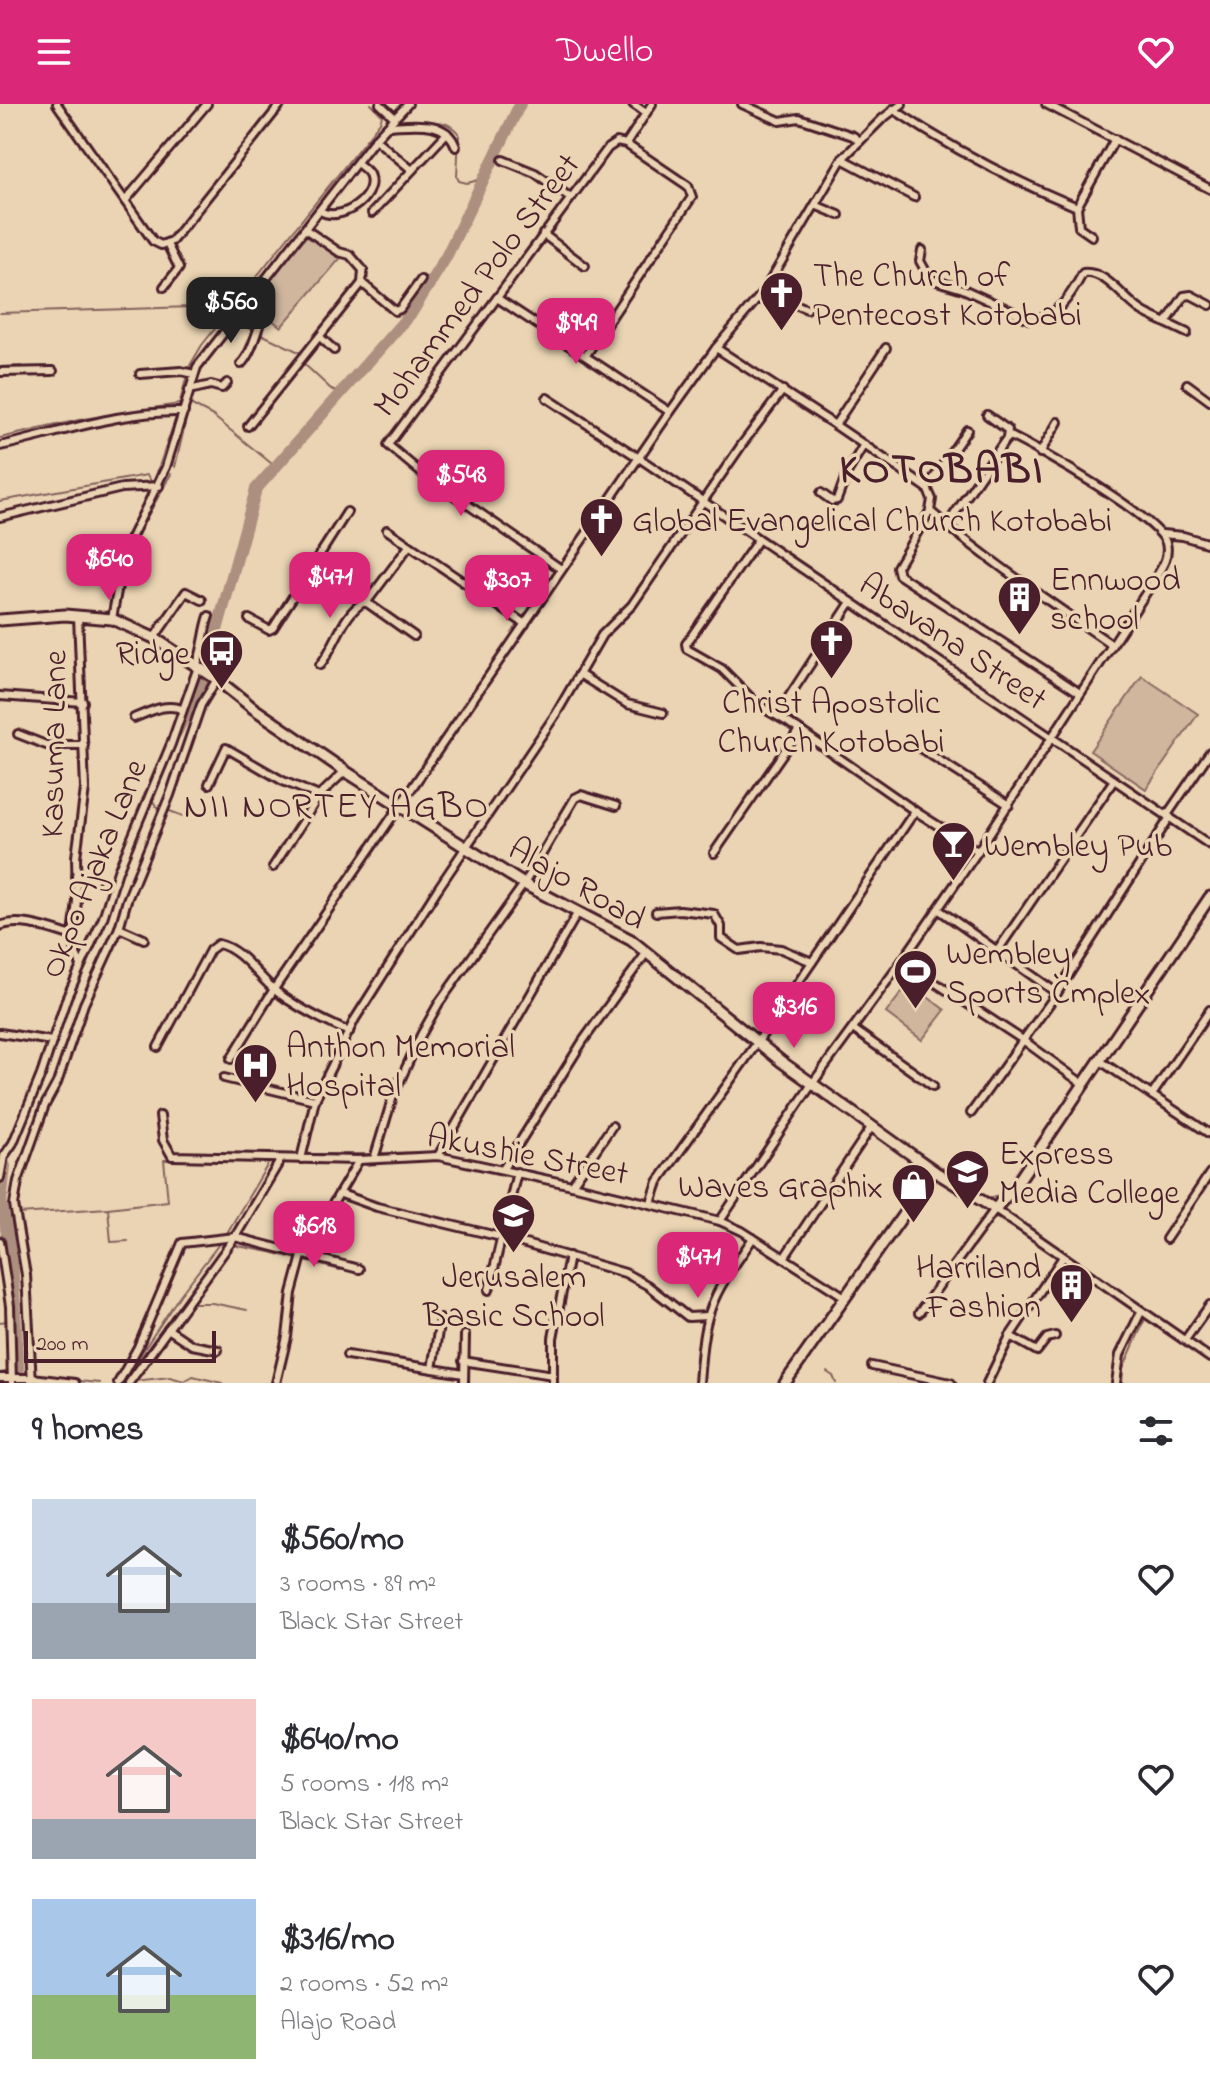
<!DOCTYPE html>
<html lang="en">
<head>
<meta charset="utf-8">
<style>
	:root { --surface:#fff; --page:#f7f7f7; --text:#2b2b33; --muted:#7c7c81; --accent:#db2777 }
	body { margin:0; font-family:"Indie Flower",sans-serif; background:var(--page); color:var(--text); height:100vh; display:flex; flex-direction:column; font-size:30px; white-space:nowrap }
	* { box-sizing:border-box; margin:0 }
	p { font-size:26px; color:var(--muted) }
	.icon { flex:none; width:44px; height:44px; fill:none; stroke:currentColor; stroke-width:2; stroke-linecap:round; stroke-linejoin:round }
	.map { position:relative; height:1279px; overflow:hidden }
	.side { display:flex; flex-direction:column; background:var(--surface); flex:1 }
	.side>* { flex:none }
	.scale { position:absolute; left:24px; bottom:20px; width:192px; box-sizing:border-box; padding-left:8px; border:4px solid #4a1f2b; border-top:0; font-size:22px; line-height:28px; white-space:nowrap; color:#4a1f2b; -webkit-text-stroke:6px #ead4b3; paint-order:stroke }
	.price { position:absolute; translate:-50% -68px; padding:0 18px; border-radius:16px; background:var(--accent); color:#fff; font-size:26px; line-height:52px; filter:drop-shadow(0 2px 4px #0008) }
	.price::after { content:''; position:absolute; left:50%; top:48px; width:24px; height:18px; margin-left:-12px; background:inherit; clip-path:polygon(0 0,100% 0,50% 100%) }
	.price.selected { background:#222; color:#fff }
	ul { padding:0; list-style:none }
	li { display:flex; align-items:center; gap:24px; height:200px; padding:0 32px }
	li span { display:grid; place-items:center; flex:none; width:224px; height:160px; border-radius:0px; color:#555 }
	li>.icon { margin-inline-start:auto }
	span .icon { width:96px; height:96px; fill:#fffc; stroke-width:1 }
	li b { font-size:34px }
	h2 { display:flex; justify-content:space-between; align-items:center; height:96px; padding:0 32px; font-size:34px }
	header { display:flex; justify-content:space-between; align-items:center; height:104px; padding:0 32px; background:var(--accent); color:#fff; font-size:36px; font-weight:600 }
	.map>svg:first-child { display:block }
</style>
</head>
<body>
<header><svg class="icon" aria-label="menu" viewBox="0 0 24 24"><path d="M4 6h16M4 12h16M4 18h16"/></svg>Dwello<svg class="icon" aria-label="heart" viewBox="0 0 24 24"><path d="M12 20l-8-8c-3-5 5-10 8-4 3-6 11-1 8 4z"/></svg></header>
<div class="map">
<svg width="1210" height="1279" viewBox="0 0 1210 1279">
	<rect width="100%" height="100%" fill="#ead4b3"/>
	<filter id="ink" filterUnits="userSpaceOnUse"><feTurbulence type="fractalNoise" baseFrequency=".0125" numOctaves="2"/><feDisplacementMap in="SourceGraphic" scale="16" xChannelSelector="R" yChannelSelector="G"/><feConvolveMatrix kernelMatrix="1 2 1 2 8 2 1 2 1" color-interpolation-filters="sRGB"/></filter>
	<g filter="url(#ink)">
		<!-- green -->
		<g fill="#cfb69d" stroke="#8c6a64" stroke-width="2">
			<path d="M311 126 345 149 281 223 252 200Z"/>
			<path d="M1142 572 1198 610 1146 685 1090 647Z"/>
			<path d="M909 879 945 906 922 936 886 909Z"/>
		</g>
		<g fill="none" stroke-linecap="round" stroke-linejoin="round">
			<!-- stream -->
			<g stroke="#85625d" stroke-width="2">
				<path d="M421 18C438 18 448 16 459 30L457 73 459 77 467 79 483 75"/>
				<path d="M258 34 287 0"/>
				<path d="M235 63 249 45"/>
				<path d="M331 97 387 27"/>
				<path d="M0 209 192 203 213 206 254 227"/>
				<path d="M259 229 299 248 300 254"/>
				<path d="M303 259 331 285 342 290"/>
				<path d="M0 263 22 262"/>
				<path d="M188 265 202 241 380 18 382 11 371 0"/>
				<path d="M190 300 213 312 277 364"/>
				<path d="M0 334 83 315 179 300"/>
				<path d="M175 363 192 290"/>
				<path d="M0 397 147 371 153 380 176 313 187 271"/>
				<path d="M116 509 131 442 171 370"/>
				<path d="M122 515 144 525"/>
				<path d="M151 694 156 702 161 704"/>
				<path d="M167 706 183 712"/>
				<path d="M851 1002 985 1093H994L1003 1089"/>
				<path d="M173 1049 295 1050"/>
				<path d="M382 1049 436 1048"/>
				<path d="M444 1049 501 1061"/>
				<path d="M306 1050H371"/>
				<path d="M508 1063 568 1076"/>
				<path d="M581 1079 648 1094"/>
				<path d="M658 1097 717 1113"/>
				<path d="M108 1104 168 1097 164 1056H224"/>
				<path d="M19 1110 108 1104 111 1138 128 1137"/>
				<path d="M995 1113 1020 1128 1057 1154"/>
				<path d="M732 1118 783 1149"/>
				<path d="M227 1129 268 1060"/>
				<path d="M739 1129 748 1134"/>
				<path d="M232 1141 270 1148 340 1166"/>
				<path d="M293 1146 301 1139 311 1113"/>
				<path d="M775 1152 837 1192"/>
				<path d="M789 1153 842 1187"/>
				<path d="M1063 1157 1136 1209"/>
				<path d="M189 1199H212L247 1206"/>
				<path d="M0 1218 7 1217"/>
				<path d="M1010 1227 1057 1155"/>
				<path d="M1016 1232 1063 1160"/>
				<path d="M14 1262 17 1256"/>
				<path d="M827 1268 833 1272 836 1279"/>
				<path d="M0 1269 11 1267"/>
				<path d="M77 1277 100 1279"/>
				<path d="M123 1277 180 1191 222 1136"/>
				<path d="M134 1277 170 1273 184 1277 193 1272 222 1279"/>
				<path d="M0 1279H8"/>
				<path d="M780 1279 838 1192"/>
				<path d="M983 1279 1003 1239"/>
				<path d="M992 1279 1013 1237"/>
				<path d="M1113 1279 1115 1257 1123 1238"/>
				<path d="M1122 1279 1123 1265 1145 1215 1210 1259"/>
			</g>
			<!-- river -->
			<g stroke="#ad8f7f" stroke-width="12">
				<path d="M176 629 203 577 256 385 412 208 446 153 520 0"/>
				<path d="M5 1062 1 1098 12 1157 19 1279"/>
			</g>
			<defs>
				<g id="street">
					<path d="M57 0 153 137 161 141 172 137 281 0"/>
					<path d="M380 0 395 14"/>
					<path d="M633 0 646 9"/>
					<path d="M742 0 780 17 799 14 853 32 860 37"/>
					<path d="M1046 0 1210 85"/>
					<path d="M893 5C952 45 1012 76 1077 103"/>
					<path d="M388 22C412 21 446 14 456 43"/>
					<path d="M375 35 412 66"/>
					<path d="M626 40 652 0"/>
					<path d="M842 55 914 93"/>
					<path d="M503 56 535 69 571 94"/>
					<path d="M125 97 207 0"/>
					<path d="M815 101 839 111"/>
					<path d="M1077 103 1115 35"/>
					<path d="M1077 103 1079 123 1092 132"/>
					<path d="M320 107C341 119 376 94 370 73 369 67 362 63 357 59"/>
					<path d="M372 109 447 29"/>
					<path d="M543 130 585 162"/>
					<path d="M922 146 920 157 930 175 963 185 1029 215C1057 216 1071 191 1083 169 1106 166 1124 196 1142 207 1150 212 1158 215 1166 219"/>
					<path d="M362 179 395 207 400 205 421 176"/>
					<path d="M164 183 179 164 167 140"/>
					<path d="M764 187 807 205"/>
					<path d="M497 194 670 308"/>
					<path d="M1187 229 1166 219 1184 192 1191 191 1210 201"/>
					<path d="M320 233 334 246"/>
					<path d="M716 244 835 321 927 384 932 395 930 407C987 456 1049 497 1111 540"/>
					<path d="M241 260C251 251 257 227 262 213L244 200"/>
					<path d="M0 268 53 267"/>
					<path d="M140 270 181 267 194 270"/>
					<path d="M1187 280 1210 297"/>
					<path d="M189 286 211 281 222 284 227 279"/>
					<path d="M547 294 639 354 1210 741"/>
					<path d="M987 311 1008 326 1007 334"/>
					<path d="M835 321 886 244"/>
					<path d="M248 322 362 179 363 166 350 151 339 148 305 125"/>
					<path d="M0 342C60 329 122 306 184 308"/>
					<path d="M1040 349 1058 318"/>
					<path d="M927 384 967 326"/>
					<path d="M821 389 832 397 837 396 847 369 863 342"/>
					<path d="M930 407 897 463 899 471 1080 589"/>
					<path d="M0 413 122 384 159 382"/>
					<path d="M387 426 525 520"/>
					<path d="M1162 430 1183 432 1210 440"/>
					<path d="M758 436 686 540 687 545 722 565 758 601 789 619 915 707 978 747"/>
					<path d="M312 460 414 532"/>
					<path d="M561 465 419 367 388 341 608 44 617 38 626 40 688 82 692 93 586 251"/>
					<path d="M366 499 409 442"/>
					<path d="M78 512 85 685 76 753 77 797 73 832 76 850 81 861"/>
					<path d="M112 515 124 448 166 363 197 263 375 35 408 0"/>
					<path d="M249 515 269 526 273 524 347 408"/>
					<path d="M154 534 186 488 202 496"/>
					<path d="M320 561C336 542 342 510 364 498"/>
					<path d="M196 562C204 545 203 529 209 512"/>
					<path d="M579 570 627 600 663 609"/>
					<path d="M0 592 83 598"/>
					<path d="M777 611 851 498"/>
					<path d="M134 614C151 607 165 599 182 605"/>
					<path d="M18 630 46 641H84"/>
					<path d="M909 637 1009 701"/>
					<path d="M209 680 226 644 283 677 319 692"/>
					<path d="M1167 711 1210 648"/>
					<path d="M714 749 799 626"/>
					<path d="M273 763 319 692 345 667"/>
					<path d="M76 772 95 775"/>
					<path d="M938 805 1057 889"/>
					<path d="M656 808 680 806 714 810 721 822V834L739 846 761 843 781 845 812 858"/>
					<path d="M0 822C21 813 52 826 73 832"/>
					<path d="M119 824 144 835"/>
					<path d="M998 846 1114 676"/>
					<path d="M902 857 1023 936 1083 980"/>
					<path d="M853 925 933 982"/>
					<path d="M0 929 52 937"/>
					<path d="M158 943 210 846 218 840C242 845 258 873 277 888 299 905 324 917 349 928"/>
					<path d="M231 955 274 885 670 308 716 244 764 187 842 55 882 15 902 0"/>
					<path d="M1099 956 1210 1030"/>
					<path d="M224 974 315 996"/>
					<path d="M1152 991 1210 906"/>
					<path d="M971 1009 1057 889 1170 713"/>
					<path d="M160 1012 163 1036 172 1052 359 1056 438 1052 572 1081 720 1117 742 1127 845 1193"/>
					<path d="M438 1052 578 808"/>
					<path d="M301 1055 315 996 355 915 437 786 556 610 602 531 632 501 743 339 783 286"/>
					<path d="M374 1055 393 992 421 931 439 899 524 780 575 694 581 691 616 702"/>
					<path d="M503 1065 583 937 647 848"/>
					<path d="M0 1074 4 1052 13 1039 41 971 67 893 103 814 118 767 171 640 198 563"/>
					<path d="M572 1081 612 1022"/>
					<path d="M341 1090 377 1103 501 1133 625 1169 647 1181 688 1213 708 1212"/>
					<path d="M651 1099 658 1078 757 939 915 707"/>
					<path d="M720 1117 812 980 902 857 978 747 1153 478C1160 466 1170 454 1166 439 1159 414 1038 345 1010 332L1004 338 947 421"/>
					<path d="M1166 1135 1210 1069"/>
					<path d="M0 1137 10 1202 12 1279"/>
					<path d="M784 1154 872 1022"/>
					<path d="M489 1186 517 1068"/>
					<path d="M919 1209 995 1105 1210 1254"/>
					<path d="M168 1225 192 1241 218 1246"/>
					<path d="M1010 1232 1037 1247 1047 1234 1055 1232"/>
					<path d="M1185 1236 1210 1201"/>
					<path d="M347 1251 464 1270"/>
					<path d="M463 1257 553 1271"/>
					<path d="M872 1262 951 1279"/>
					<path d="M432 1265 440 1215"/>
					<path d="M0 1274H32L75 1279"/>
					<path d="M32 1279 26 1171 14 1101 18 1077 45 1001 57 979 84 900 119 824 127 796 170 691 201 601 217 575"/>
					<path d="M118 1279 138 1243 182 1139 235 1133 359 1165"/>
					<path d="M129 1279 235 1133 281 1055"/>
					<path d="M276 1279 287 1233 292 1189 302 1152 359 1056"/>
					<path d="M464 1279 465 1231"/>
					<path d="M553 1279V1234L569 1152"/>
					<path d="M699 1279C701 1254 702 1228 711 1204 720 1178 738 1157 753 1134"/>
					<path d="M987 1279 1010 1232 1063 1153"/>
					<path d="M1116 1279 1120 1251 1141 1208"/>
				</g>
				<g id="secondary">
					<path d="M0 516 65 511 112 515 154 534 215 574 253 604 345 667 411 709 524 780 631 836 782 958 934 1067 995 1105 1015 1082 1210 793"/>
					<path d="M785 1279 934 1067"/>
				</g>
			</defs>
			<!-- street casing -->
			<use href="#street" stroke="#4a1f2b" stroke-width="12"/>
			<!-- secondary casing -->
			<use href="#secondary" stroke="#4a1f2b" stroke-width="15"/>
			<!-- street -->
			<use href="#street" stroke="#ead4b3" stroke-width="6"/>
			<!-- secondary -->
			<use href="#secondary" stroke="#ead4b3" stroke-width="9"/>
		</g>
	</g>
	<!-- icons -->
	<defs>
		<symbol id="church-pin" viewBox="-11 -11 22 30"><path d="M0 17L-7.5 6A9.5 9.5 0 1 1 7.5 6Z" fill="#4a1f2b" stroke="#ead4b3"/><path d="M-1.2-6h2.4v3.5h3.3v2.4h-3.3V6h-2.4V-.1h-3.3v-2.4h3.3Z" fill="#fff"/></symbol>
		<symbol id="building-pin" viewBox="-11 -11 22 30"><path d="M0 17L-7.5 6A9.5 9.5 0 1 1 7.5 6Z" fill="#4a1f2b" stroke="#ead4b3"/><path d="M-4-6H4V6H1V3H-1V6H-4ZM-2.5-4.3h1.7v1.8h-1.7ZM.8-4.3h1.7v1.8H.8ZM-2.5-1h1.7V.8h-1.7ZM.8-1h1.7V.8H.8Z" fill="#fff"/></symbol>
		<symbol id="bus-pin" viewBox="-11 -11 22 30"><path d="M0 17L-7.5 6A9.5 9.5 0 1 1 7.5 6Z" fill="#4a1f2b" stroke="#ead4b3"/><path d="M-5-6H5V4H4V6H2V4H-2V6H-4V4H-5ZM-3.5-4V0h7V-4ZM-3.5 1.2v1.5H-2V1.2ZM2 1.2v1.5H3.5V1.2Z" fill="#fff"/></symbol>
		<symbol id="bar-pin" viewBox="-11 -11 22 30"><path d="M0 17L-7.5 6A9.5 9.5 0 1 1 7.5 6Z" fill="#4a1f2b" stroke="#ead4b3"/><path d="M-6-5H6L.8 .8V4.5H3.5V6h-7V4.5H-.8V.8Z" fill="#fff"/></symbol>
		<symbol id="stadium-pin" viewBox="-11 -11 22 30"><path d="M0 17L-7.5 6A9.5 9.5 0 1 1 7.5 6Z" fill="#4a1f2b" stroke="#ead4b3"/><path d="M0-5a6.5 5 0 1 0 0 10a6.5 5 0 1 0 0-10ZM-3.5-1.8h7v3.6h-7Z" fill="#fff"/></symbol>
		<symbol id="hospital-pin" viewBox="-11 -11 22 30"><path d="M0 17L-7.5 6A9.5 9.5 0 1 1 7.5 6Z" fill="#4a1f2b" stroke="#ead4b3"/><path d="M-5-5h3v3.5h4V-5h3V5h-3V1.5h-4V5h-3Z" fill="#fff"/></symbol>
		<symbol id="university-pin" viewBox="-11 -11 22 30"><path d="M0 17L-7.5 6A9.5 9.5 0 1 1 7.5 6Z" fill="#4a1f2b" stroke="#ead4b3"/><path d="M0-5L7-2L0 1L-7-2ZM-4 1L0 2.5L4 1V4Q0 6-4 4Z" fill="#fff"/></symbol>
		<symbol id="shop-pin" viewBox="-11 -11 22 30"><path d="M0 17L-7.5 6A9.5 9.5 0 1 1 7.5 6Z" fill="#4a1f2b" stroke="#ead4b3"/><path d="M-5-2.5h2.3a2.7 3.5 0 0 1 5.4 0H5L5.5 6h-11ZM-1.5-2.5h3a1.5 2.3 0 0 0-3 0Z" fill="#fff"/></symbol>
		<symbol id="school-pin" viewBox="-11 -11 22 30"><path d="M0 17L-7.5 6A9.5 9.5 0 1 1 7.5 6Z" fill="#4a1f2b" stroke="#ead4b3"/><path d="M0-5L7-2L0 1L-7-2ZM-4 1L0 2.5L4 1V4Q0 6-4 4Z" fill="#fff"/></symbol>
	</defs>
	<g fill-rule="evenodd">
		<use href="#church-pin" x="756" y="164" width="51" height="69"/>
		<use href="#church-pin" x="576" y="390" width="51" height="69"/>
		<use href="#building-pin" x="994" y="468" width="51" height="69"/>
		<use href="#church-pin" x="806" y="512" width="51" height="69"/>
		<use href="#bus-pin" x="196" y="522" width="51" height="69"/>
		<use href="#bar-pin" x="928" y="714" width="51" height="69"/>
		<use href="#stadium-pin" x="890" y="842" width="51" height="69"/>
		<use href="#hospital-pin" x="230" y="936" width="51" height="69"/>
		<use href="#university-pin" x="942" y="1042" width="51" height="69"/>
		<use href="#shop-pin" x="888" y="1056" width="51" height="69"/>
		<use href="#school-pin" x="488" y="1086" width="51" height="69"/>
		<use href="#building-pin" x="1046" y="1156" width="51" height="69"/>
	</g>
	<g text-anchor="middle" stroke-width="7" stroke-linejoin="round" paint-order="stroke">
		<!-- poi labels -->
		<g font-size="34" fill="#4a1f2b" stroke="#ead4b3" text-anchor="start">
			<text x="813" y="182">The Church of<tspan x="813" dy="39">Pentecost Kotobabi</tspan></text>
			<text x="632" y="427">Global Evangelical Church Kotobabi</text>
			<text x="1050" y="486">Ennwood<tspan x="1050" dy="39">school</tspan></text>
			<text x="190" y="560" text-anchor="end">Ridge</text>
			<text x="831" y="609" text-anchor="middle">Christ Apostolic<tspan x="831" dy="39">Church Kotobabi</tspan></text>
			<text x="984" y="752">Wembley Pub</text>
			<text x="946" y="860">Wembley<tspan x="946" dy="39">Sports Cmplex</tspan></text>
			<text x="286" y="953">Anthon Memorial<tspan x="286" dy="39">Hospital</tspan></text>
			<text x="999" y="1060">Express<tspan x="999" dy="39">Media College</tspan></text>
			<text x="883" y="1093" text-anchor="end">Waves Graphix</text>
			<text x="1041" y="1174" text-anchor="end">Harriland<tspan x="1041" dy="39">Fashion</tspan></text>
			<text x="514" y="1183" text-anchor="middle">Jerusalem<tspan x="514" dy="39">Basic School</tspan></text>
		</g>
		<!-- street labels -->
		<g font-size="34" fill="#4a1f2b" stroke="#ead4b3">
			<text transform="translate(475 180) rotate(-53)" y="12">Mohammed Polo Street</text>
			<text transform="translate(954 536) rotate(34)" y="12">Abavana Street</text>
			<text transform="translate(52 640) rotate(-89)" y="12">Kasuma Lane</text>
			<text transform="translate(92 764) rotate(-68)" y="12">Okpo Ajaka Lane</text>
			<text transform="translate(578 778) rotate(30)" y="12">Alajo Road</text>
			<text transform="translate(528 1049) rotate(11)" y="12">Akushie Street</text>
		</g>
		<!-- neighbourhood labels -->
		<g font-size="36" letter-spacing="2" fill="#4a1f2b" stroke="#ead4b3">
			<text x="337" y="713">NII NORTEY AGBO</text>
		</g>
		<!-- district labels -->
		<g font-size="42" font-weight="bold" letter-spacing="2" fill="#4a1f2b" stroke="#ead4b3">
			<text x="942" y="378">KOTOBABI</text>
		</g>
	</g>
</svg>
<div class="scale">200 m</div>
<b class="price selected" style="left:231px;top:241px">$560</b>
<b class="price" style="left:576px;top:262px">$949</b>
<b class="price" style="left:461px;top:414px">$548</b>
<b class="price" style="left:109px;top:498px">$640</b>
<b class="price" style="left:330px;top:516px">$471</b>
<b class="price" style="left:507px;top:519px">$307</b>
<b class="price" style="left:794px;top:946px">$316</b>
<b class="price" style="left:314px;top:1165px">$618</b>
<b class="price" style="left:698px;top:1196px">$471</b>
</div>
<section class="side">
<h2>9 homes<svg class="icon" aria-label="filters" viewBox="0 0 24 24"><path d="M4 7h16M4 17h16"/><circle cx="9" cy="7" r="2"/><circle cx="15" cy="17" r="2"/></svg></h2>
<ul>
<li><span style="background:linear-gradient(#c9d6e8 65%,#9aa5b1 0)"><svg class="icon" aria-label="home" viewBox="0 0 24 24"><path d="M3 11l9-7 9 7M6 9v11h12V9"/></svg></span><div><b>$560/mo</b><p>3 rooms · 89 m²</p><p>Black Star Street</p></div><svg class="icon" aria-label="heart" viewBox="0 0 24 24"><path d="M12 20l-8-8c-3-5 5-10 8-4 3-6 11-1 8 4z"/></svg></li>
<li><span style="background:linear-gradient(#f6c9c9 75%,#9aa5b1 0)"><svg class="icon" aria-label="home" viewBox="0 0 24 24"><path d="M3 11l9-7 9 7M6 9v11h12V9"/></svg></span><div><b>$640/mo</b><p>5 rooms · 118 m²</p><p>Black Star Street</p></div><svg class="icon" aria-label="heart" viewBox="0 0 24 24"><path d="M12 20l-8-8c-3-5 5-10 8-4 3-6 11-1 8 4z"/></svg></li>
<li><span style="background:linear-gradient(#a9c7e8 60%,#8fb573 0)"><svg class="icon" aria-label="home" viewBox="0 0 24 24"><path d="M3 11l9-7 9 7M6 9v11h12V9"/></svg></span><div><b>$316/mo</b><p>2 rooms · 52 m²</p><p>Alajo Road</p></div><svg class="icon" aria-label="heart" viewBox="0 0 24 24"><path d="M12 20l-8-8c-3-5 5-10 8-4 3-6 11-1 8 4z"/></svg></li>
</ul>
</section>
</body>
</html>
